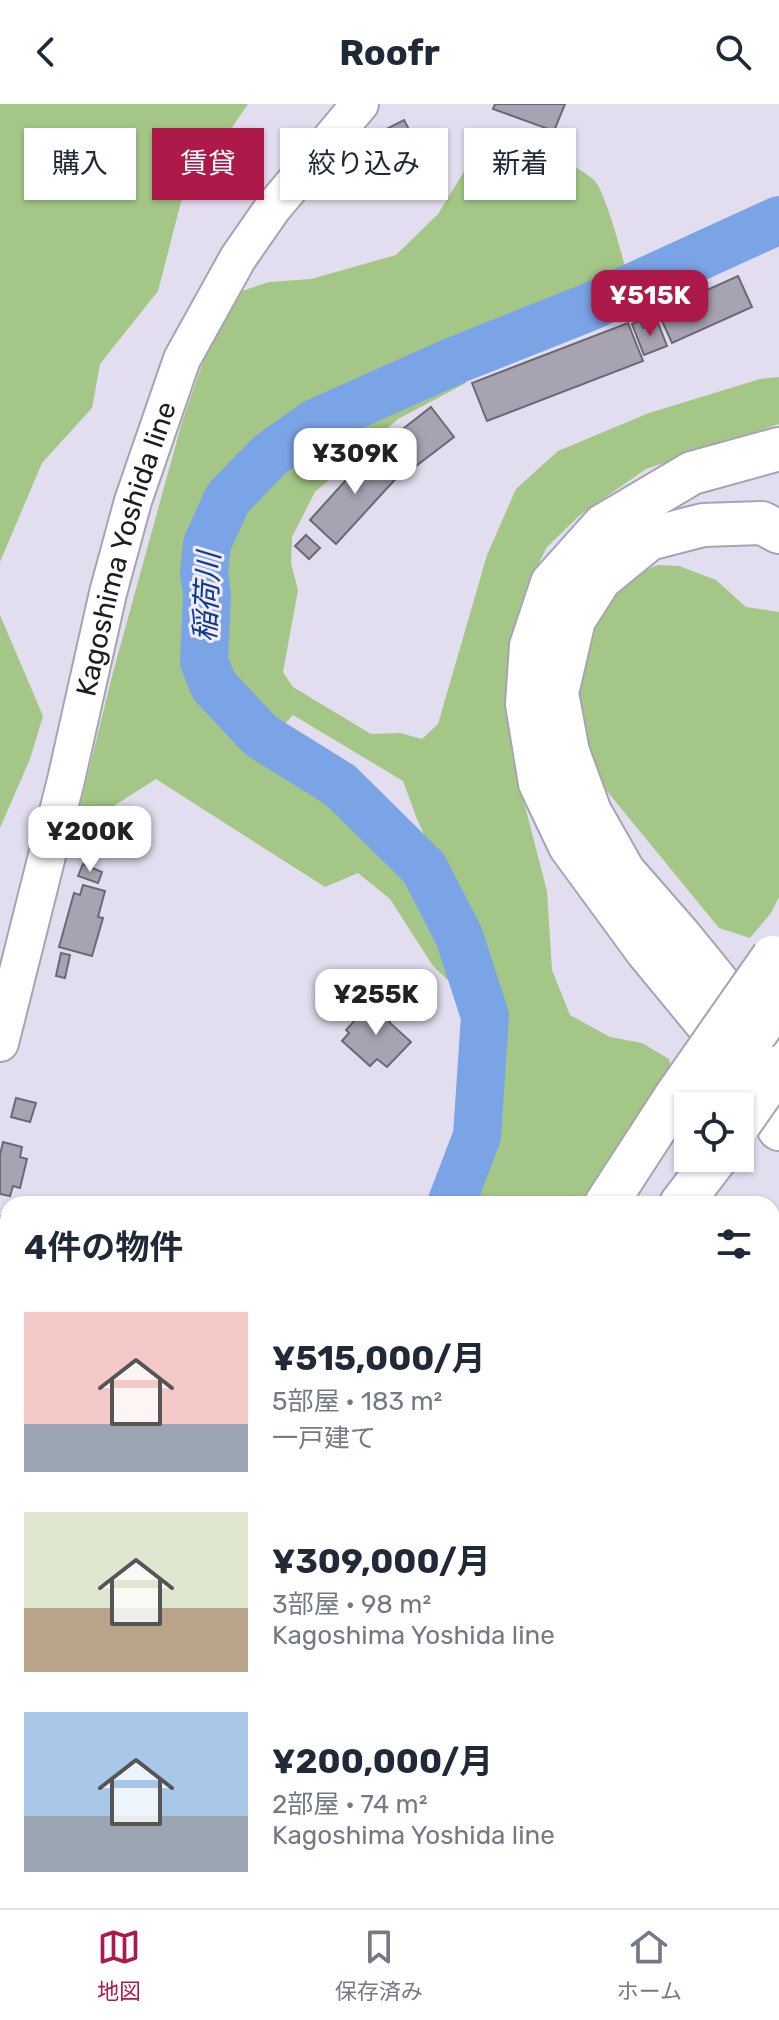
<!DOCTYPE html>
<html lang="ja">
<head>
<meta charset="utf-8">
<style>
	:root { --surface:#fff; --page:#f2f2f3; --text:#1f2937; --muted:#747a83; --line:#e0e1e3; --accent:#ad1a4a }
	body { margin:0; font-family:Rubik,"Noto Sans JP",sans-serif; background:var(--page); color:var(--text); height:100vh; display:flex; flex-direction:column; font-size:30px; white-space:nowrap }
	* { box-sizing:border-box; margin:0 }
	p { font-size:26px; color:var(--muted) }
	.icon { flex:none; width:44px; height:44px; fill:none; stroke:currentColor; stroke-width:2; stroke-linecap:round; stroke-linejoin:round }
	.map { position:relative; flex:1; overflow:hidden }
	.details { position:absolute; left:0px; top:1092px; width:780px; height:712px; display:flex; flex-direction:column; background:var(--surface); border-radius:24px 24px 0 0; box-shadow:0 2px 6px #0004 }
	.details>* { flex:none }
	.top-card { position:absolute; left:24px; top:24px; width:732px; height:72px; display:flex; gap:16px }
	.buttons { position:absolute; left:674px; top:988px; display:grid; gap:16px }
	.buttons a { display:grid; place-items:center; width:80px; height:80px; border-radius:0px; background:var(--surface); box-shadow:0 2px 6px #0004; font-size:40px }
	.price { position:absolute; translate:-50% -68px; padding:0 18px; border-radius:16px; background:#fff; color:#222; font-size:26px; line-height:52px; filter:drop-shadow(0 2px 4px #0008) }
	.price::after { content:''; position:absolute; left:50%; top:48px; width:24px; height:18px; margin-left:-12px; background:inherit; clip-path:polygon(0 0,100% 0,50% 100%) }
	.price.active { background:var(--accent); color:#fff }
	ul { padding:0; list-style:none }
	li { display:flex; align-items:center; gap:24px; height:200px; padding:0 24px }
	li span { display:grid; place-items:center; flex:none; width:224px; height:160px; border-radius:0px; color:#555 }
	li>.icon { margin-inline-start:auto }
	span .icon { width:96px; height:96px; fill:#fffc; stroke-width:1 }
	li b { font-size:34px }
	h2 { display:flex; justify-content:space-between; align-items:center; height:96px; padding:0 24px; font-size:34px }
	.tag { padding:0 28px; border-radius:0px; background:var(--surface); box-shadow:0 2px 6px #0004; font-size:28px; line-height:72px }
	.tag.active { background:var(--accent); color:#fff }
	header { display:flex; justify-content:space-between; align-items:center; height:104px; padding:0 24px; background:var(--surface); font-size:36px; font-weight:700 }
	.menu { display:flex; justify-content:space-around; align-items:center; height:112px; border-top:2px solid var(--line); background:var(--surface); font-size:22px; color:var(--muted) }
	.menu a { display:grid; justify-items:center; gap:4px }
	.menu .active { color:var(--accent) }
	.map>svg:first-child { display:block }
</style>
</head>
<body>
<header><svg class="icon" aria-label="back" viewBox="0 0 24 24"><path d="M15 5l-7 7 7 7"/></svg>Roofr<svg class="icon" aria-label="search" viewBox="0 0 24 24"><circle cx="10" cy="10" r="6"/><path d="M15 15l6 6"/></svg></header>
<div class="map">
<svg width="779" height="1804" viewBox="0 0 779 1804">
	<rect width="100%" height="100%" fill="#e3deef"/>
	<!-- industrial -->
	<path fill="#e5d5c3" d="M448 1796H510L539 1804H451Z"/>
	<!-- green -->
	<g fill="#a4c788">
		<path d="M0 0H248L181 98 158 187 100 260 92 304 42 359 0 458Z"/>
		<path d="M493 29C526 42 566 52 594 76 605 86 624 157 628 175L617 184 461 242 454 250 466 279 398 315 315 388 292 433 291 459 298 486 283 568 293 583 371 630 400 629 422 635 438 620 487 451 516 385 558 347 649 309 760 275 779 273V320L646 365 580 411 547 443 527 482 511 532 507 588 512 652 547 787 552 866 570 911 610 933 642 939 669 955 673 972 590 1100H466L482 1061 496 986 498 940 488 873 417 715 403 677 293 611 264 642 354 685 395 723 449 828 463 870 455 883 433 862 390 795 358 769 325 783 156 675 98 712 79 706 112 572 182 318 207 246 236 189 269 178 311 175 396 151 438 110 476 48Z"/>
		<path d="M658 461 679 462 716 476 746 503 779 508V793L771 809 750 834 719 824 606 686 588 649 577 599 590 526 602 506 635 470Z"/>
		<path d="M0 511 43 612 30 655 0 724Z"/>
		<path d="M0 1199 8 1200V1496L0 1497Z"/>
	</g>
	<g fill="none" stroke-linecap="round" stroke-linejoin="round">
		<!-- river -->
		<g stroke="#7ba4e7" stroke-width="48">
			<path d="M451 1100 477 1032 485 912 459 832 424 764 340 681 261 632 214 582 204 558 207 490 204 468 207 440 228 394 271 350 315 319 456 256 587 204 779 116"/>
			<path d="M0 1635 8 1636"/>
			<path d="M686 1796 707 1804"/>
		</g>
	</g>
	<!-- building -->
	<g fill="#a7a3b2" stroke="#6d6876" stroke-width="2">
		<path d="M495 0H565L554 27 493 5Z"/>
		<path d="M404 16 422 51 366 79 349 44Z"/>
		<path d="M738 172 752 203 672 239 658 208Z"/>
		<path d="M640 217 643 224 658 219 667 242 644 251 632 220Z"/>
		<path d="M628 219 643 257 487 317 472 279Z"/>
		<path d="M431 303 454 333 412 365 390 335Z"/>
		<path d="M374 345 401 369 336 440 310 416Z"/>
		<path d="M306 431 320 444 309 455 295 442Z"/>
		<path d="M83 760 102 768 98 779 78 772Z"/>
		<path d="M83 781 105 787 98 813 103 814 92 852 59 843 74 789 80 791Z"/>
		<path d="M61 849 70 851 65 874 56 872Z"/>
		<path d="M386 900 396 910 389 918 411 938 387 963 377 955 370 962 342 937 349 929 346 926 368 902 377 911Z"/>
		<path d="M16 994 36 999 30 1018 11 1013Z"/>
		<path d="M3 1038 22 1043 20 1053 27 1055 20 1084 13 1082 10 1092 0 1090V1051Z"/>
		<path d="M0 1112 8 1114V1166L0 1164Z"/>
		<path d="M772 1428 779 1484V1513H772Z"/>
	</g>
	<g fill="none" stroke-linecap="round" stroke-linejoin="round">
		<defs>
			<path id="minor" d="M270 1804 277 1796"/>
			<g id="primary">
				<path id="s1" d="M0 939 66 676 108 489 133 397 182 255 238 154 272 105 360 0"/>
				<path d="M0 1540 8 1543"/>
			</g>
			<g id="motorway">
				<path d="M779 345 692 369 604 421 552 479 531 542 527 600 540 679 570 742 647 847 750 972 779 1025"/>
				<path d="M779 428 762 419 703 421 649 435 600 475 574 516 557 589 568 648 590 708 624 768 679 831 779 954"/>
				<path d="M606 1100 676 992"/>
				<path d="M681 1100 716 1054"/>
				<path d="M772 1237 779 1240"/>
				<path d="M772 1756H779"/>
				<path d="M100 1804 106 1796"/>
				<path d="M148 1804 154 1796"/>
				<path d="M183 1804 188 1796"/>
			</g>
		</defs>
		<!-- minor casing -->
		<use href="#minor" stroke="#a7a3b2" stroke-width="28"/>
		<!-- primary casing -->
		<use href="#primary" stroke="#a7a3b2" stroke-width="40"/>
		<!-- motorway casing -->
		<use href="#motorway" stroke="#a7a3b2" stroke-width="46"/>
		<!-- minor -->
		<use href="#minor" stroke="#fff" stroke-width="24"/>
		<!-- primary -->
		<use href="#primary" stroke="#fff" stroke-width="36"/>
		<!-- motorway -->
		<use href="#motorway" stroke="#fff" stroke-width="42"/>
		<defs>
			<g id="motorway-bridge">
				<path d="M676 992 773 853"/>
				<path d="M708 995 779 897"/>
				<path d="M740 1019 779 963"/>
			</g>
		</defs>
		<!-- motorway-bridge casing -->
		<use href="#motorway-bridge" stroke="#a7a3b2" stroke-width="46" stroke-linecap="butt"/>
		<!-- motorway-bridge -->
		<use href="#motorway-bridge" stroke="#fff" stroke-width="42"/>
	</g>
	<g text-anchor="middle" stroke-width="6" stroke-linejoin="round" paint-order="stroke">
		<!-- street labels -->
		<g font-size="28" fill="#1f1d23" stroke="#f0ecfc">
			<text dy="10" stroke="none"><textPath href="#s1" startOffset="510">Kagoshima Yoshida line</textPath></text>
		</g>
		<!-- water labels -->
		<g font-size="30" font-style="italic" fill="#0e3d8b" stroke="#f0ecfc">
			<text transform="translate(207 493) rotate(-87)" y="10">稲荷川</text>
		</g>
	</g>
</svg>
<div class="buttons">
<a><svg class="icon" aria-label="locate" viewBox="0 0 24 24"><circle cx="12" cy="12" r="6"/><path d="M12 2v4M12 18v4M2 12h4M18 12h4"/></svg></a>
</div>
<b class="price active" style="left:650px;top:234px">¥515K</b>
<b class="price" style="left:355px;top:392px">¥309K</b>
<b class="price" style="left:90px;top:770px">¥200K</b>
<b class="price" style="left:376px;top:933px">¥255K</b>
<div class="top-card">
<a class="tag">購入</a>
<a class="tag active">賃貸</a>
<a class="tag">絞り込み</a>
<a class="tag">新着</a>
</div>
<section class="details">
<h2>4件の物件<svg class="icon" aria-label="filters" viewBox="0 0 24 24"><path d="M4 7h16M4 17h16"/><circle cx="9" cy="7" r="2"/><circle cx="15" cy="17" r="2"/></svg></h2>
<ul>
<li><span style="background:linear-gradient(#f6c9c9 70%,#9aa5b1 0)"><svg class="icon" aria-label="home" viewBox="0 0 24 24"><path d="M3 11l9-7 9 7M6 9v11h12V9"/></svg></span><div><b>¥515,000/月</b><p>5部屋 · 183 m²</p><p>一戸建て</p></div></li>
<li><span style="background:linear-gradient(#dfe7d0 60%,#b9a48a 0)"><svg class="icon" aria-label="home" viewBox="0 0 24 24"><path d="M3 11l9-7 9 7M6 9v11h12V9"/></svg></span><div><b>¥309,000/月</b><p>3部屋 · 98 m²</p><p>Kagoshima Yoshida line</p></div></li>
<li><span style="background:linear-gradient(#a9c7e8 65%,#9aa5b1 0)"><svg class="icon" aria-label="home" viewBox="0 0 24 24"><path d="M3 11l9-7 9 7M6 9v11h12V9"/></svg></span><div><b>¥200,000/月</b><p>2部屋 · 74 m²</p><p>Kagoshima Yoshida line</p></div></li>
</ul>
</section>
</div>
<nav class="menu">
<a class="active"><svg class="icon" aria-label="map" viewBox="0 0 24 24"><path d="M3 6l6-2 6 2 6-2v14l-6 2-6-2-6 2zM9 4v14M15 6v14"/></svg>地図</a>
<a><svg class="icon" aria-label="saved" viewBox="0 0 24 24"><path d="M7 4h10v16l-5-4-5 4z"/></svg>保存済み</a>
<a><svg class="icon" aria-label="home" viewBox="0 0 24 24"><path d="M3 11l9-7 9 7M6 9v11h12V9"/></svg>ホーム</a>
</nav>
</body>
</html>
